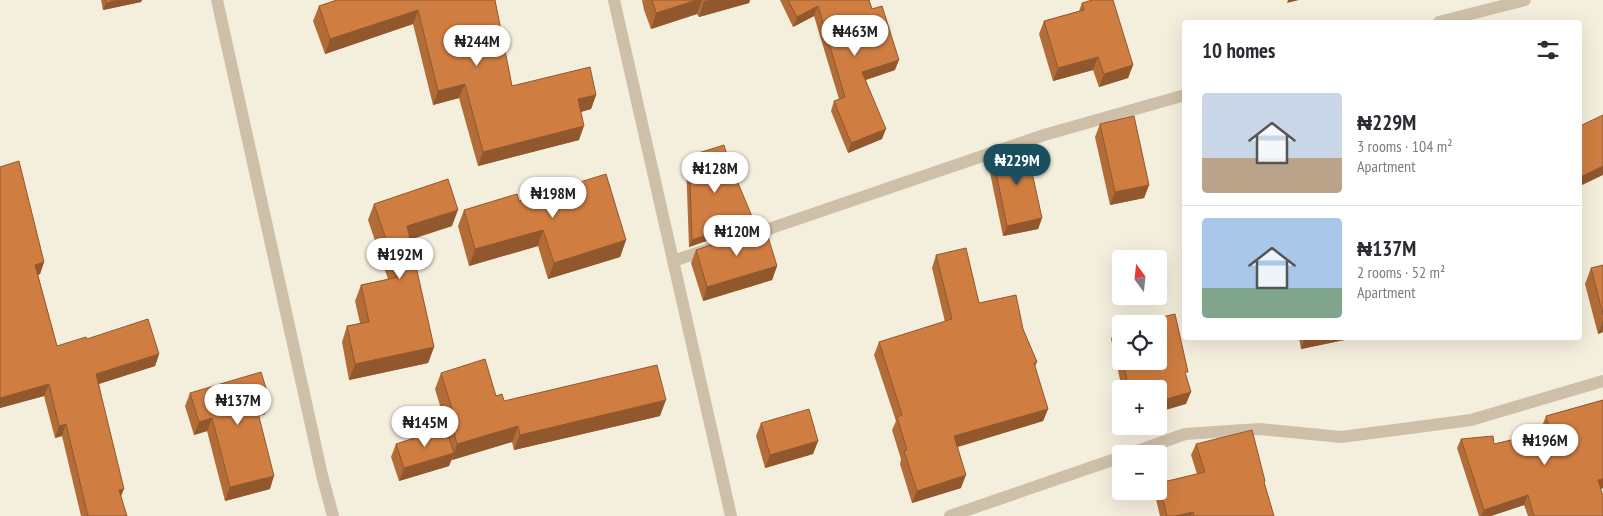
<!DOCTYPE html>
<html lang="en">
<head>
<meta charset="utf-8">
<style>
	:root { --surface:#fff; --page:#f7f7f7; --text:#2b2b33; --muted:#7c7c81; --line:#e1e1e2; --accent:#1a4f5f }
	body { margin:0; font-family:"PT Sans Narrow",sans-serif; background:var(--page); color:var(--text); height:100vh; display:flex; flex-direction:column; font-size:19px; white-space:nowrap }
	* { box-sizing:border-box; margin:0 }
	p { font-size:16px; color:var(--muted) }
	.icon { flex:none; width:28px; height:28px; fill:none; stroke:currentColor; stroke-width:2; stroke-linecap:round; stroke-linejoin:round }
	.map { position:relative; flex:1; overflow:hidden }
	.details { position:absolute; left:1182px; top:20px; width:400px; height:320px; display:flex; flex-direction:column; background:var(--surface); border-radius:5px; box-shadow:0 5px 20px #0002 }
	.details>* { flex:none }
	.needle { width:32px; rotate:345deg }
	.controls { position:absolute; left:1112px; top:250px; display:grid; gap:10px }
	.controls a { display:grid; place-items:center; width:55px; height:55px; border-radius:5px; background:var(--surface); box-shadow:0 5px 20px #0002; font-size:25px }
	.price { position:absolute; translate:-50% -42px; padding:0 11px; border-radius:18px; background:#fff; color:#222; font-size:16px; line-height:32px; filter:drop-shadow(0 1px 2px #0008) }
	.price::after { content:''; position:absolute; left:50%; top:30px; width:15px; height:11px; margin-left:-8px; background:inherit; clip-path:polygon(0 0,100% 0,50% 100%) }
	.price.on { background:var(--accent); color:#fff }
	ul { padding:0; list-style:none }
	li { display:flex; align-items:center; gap:15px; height:125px; padding:0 20px }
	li+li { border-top:1px solid var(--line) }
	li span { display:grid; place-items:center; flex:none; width:140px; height:100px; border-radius:5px; color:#555 }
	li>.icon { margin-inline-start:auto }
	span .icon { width:60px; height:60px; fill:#fffc; stroke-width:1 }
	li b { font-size:21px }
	h2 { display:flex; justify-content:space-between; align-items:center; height:60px; padding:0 20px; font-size:21px }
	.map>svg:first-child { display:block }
</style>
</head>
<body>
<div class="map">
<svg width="1603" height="516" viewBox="0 0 1603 516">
	<rect width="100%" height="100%" fill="#f4eedd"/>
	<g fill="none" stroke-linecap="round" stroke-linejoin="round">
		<!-- minor -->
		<g stroke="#cec0a8" stroke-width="12">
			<path d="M217 0 322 475 333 516"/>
			<path d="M614 0 731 516"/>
			<path d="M1439 22 1525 0"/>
			<path d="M751 235 1044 135 1185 95"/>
			<path d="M673 261 709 249"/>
			<path d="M1129 454 1185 434 1259 429 1341 437 1471 420 1603 381"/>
			<path d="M950 516 1121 457"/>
		</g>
	</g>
	<!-- wall -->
	<g fill="#b26c38">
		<path d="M101 0H142L141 2 103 10Z"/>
		<path d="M495 0 512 86 596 95 591 109 581 112 579 140 478 166 459 98 433 105 413 24 325 54 313 21 319 6Z"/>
		<path d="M642 0H750L749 3 699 17 697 14 651 29 644 10Z"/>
		<path d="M780 0H869L872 9 895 70 866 80 882 139 848 153 831 111 834 101 839 99 814 16 793 27Z"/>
		<path d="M1082 3 1133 65 1128 78 1099 87 1093 70 1053 81 1039 34 1044 21 1079 11Z"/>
		<path d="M1100 124 1149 185 1144 198 1110 205 1095 137Z"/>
		<path d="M992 153 1042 218 1038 229 1003 236 988 163Z"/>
		<path d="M689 156 753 219 750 226 689 247 686 163Z"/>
		<path d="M0 167 44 262 40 274 38 275 57 346 87 339 159 354 155 366 99 384 121 497 127 516H81L62 436 55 438 44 396 0 408Z"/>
		<path d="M519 201 626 240 620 257 548 279 538 246 469 266 458 226 464 210Z"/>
		<path d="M374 204 452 226 410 240 434 347 428 363 349 380 342 342 347 326 360 323 355 301 361 285 388 279 368 220Z"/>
		<path d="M696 250 777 266 772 280 703 301 691 263Z"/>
		<path d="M936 255 979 303 1023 329 1037 362 1035 367 1048 409 1043 421 958 447 961 488 912 503 900 464 901 459 892 430 896 421 874 355 879 342 945 322 932 268Z"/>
		<path d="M1603 265V332L1598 334 1585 284 1591 268Z"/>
		<path d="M1121 326V361H1159L1186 376V404L1159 389H1122L1111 339 1115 328Z"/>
		<path d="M1299 338H1354L1301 349Z"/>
		<path d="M441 373 496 396 504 401 660 416 514 450 512 442 452 460V459L449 466 399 481 391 457 396 444 443 429 442 426 444 419 435 389Z"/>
		<path d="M190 393 265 414 259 416 270 489 225 501 207 431 194 435 185 406Z"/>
		<path d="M1603 400V488L1601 489 1603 516H1528L1524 505 1491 516H1479L1457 448 1461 439 1494 444 1544 433 1542 426 1546 416Z"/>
		<path d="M761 423 818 441 813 454 765 468 756 436Z"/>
		<path d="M1196 444 1264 484 1274 516H1160L1155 495 1156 491H1159V483L1197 474 1191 455Z"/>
	</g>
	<!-- shaded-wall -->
	<g fill="#91582e">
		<path d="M119 0H142L141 2 103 10 106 3Z"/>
		<path d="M697 0H702L697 14 651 29 656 13Z"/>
		<path d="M709 0H750L749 3 699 17 704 1Z"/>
		<path d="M1288 0H1299L1287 3Z"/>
		<path d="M818 6 814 16 793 27 797 17Z"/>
		<path d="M418 10 413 24 325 54 330 39Z"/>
		<path d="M1098 57 1093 70 1053 81 1058 68Z"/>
		<path d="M899 60 895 70 859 82 862 72Z"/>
		<path d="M1133 65 1128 78 1099 87 1104 74Z"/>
		<path d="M465 84 459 98 433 105 438 91Z"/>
		<path d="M596 95 591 109 573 114 578 99Z"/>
		<path d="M584 126 579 140 478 166 483 152Z"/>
		<path d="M886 129 882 139 848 153 851 143Z"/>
		<path d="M1603 166V175L1580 186V177Z"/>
		<path d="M1149 185 1144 198 1110 205 1115 192Z"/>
		<path d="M458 210 452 226 401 242 407 226Z"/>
		<path d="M1042 218 1038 229 1003 236 1007 226Z"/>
		<path d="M753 219 750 226 689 247 692 240Z"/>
		<path d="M543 230 538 246 469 266 475 249Z"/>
		<path d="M626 240 620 257 548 279 554 263Z"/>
		<path d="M44 262 40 274 31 277 35 265Z"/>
		<path d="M777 266 772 280 703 301 707 287Z"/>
		<path d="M1603 320V332L1598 334Z"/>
		<path d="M1305 338H1354L1301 349Z"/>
		<path d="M434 347 428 363 349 380 355 364Z"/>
		<path d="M159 354 155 366 92 386 96 374Z"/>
		<path d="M49 384 44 396 0 408V398Z"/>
		<path d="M1191 392 1186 404 1159 412V401Z"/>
		<path d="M666 400 660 416 514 450 520 435Z"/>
		<path d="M270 401 265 414 252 418 256 405Z"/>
		<path d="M1048 409 1043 421 950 449 954 436Z"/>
		<path d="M212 418 207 431 194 435 199 422Z"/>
		<path d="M66 424 62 436 55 438 59 426Z"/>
		<path d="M518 426 512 442 452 460 457 444Z"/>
		<path d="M818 441 813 454 765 468 770 455Z"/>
		<path d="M454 453 449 466 399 481 404 468Z"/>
		<path d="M966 475 961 488 912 503 917 491Z"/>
		<path d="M274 476 270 489 225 501 230 487Z"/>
		<path d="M1603 479V488L1595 490 1598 480Z"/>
		<path d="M124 489 119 501V490Z"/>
		<path d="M1528 495 1524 505 1491 516H1481L1484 510Z"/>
		<path d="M1193 512 1191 516H1175Z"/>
	</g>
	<!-- building -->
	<g fill="#cf7d41" stroke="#91582e">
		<path d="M105 0H119L106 3Z"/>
		<path d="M337 0H495L512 86 590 67 596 95 578 99 584 126 483 152 465 84 438 91 418 10 330 39 319 6Z"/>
		<path d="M652 0H697L656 13Z"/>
		<path d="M788 0H869L872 9 882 6 899 60 862 72 886 129 851 143 834 101 845 97 818 6 797 17Z"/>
		<path d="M1092 0H1113L1133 65 1104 74 1098 57 1058 68 1044 21 1084 10 1082 3Z"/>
		<path d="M1603 115V166L1580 177V126Z"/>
		<path d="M1134 116 1149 185 1115 192 1100 124Z"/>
		<path d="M724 145 728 159 753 219 692 240 689 156Z"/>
		<path d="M1026 145 1042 218 1007 226 992 153Z"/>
		<path d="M19 161 44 262 35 265 57 346 86 337 87 339 148 319 159 354 96 374 124 489 119 490 127 516H88L66 424 59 426 49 384 0 398V167Z"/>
		<path d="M606 174 626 240 554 263 543 230 475 249 464 210 517 194 519 201Z"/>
		<path d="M448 179 458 210 407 226 434 347 355 364 347 326 369 322 361 285 399 277 374 204Z"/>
		<path d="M765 227 777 266 707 287 696 250Z"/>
		<path d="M966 248 979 303 1016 295 1023 329 1037 362 1034 363 1048 409 954 436 966 475 917 491 904 451 907 450 897 417 902 415 879 342 952 319 936 255Z"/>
		<path d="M1603 265V315L1591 268Z"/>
		<path d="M1175 314 1188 372H1185L1191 392 1159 401V389H1131L1130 385H1128L1123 361H1159V324H1132Z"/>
		<path d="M1121 326V355L1115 328Z"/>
		<path d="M485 359 496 396 502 394 504 401 657 365 666 400 520 435 518 426 457 444 448 410 452 409 441 373Z"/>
		<path d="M261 372 270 401 256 405 274 476 230 487 212 418 199 422 190 393Z"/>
		<path d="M1603 400V479L1598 480 1603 496V516H1534L1528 495 1484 510 1461 439 1493 436 1494 444 1550 431 1546 416Z"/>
		<path d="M809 409 818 441 770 455 761 423Z"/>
		<path d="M446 428 454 453 404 468 396 444Z"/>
		<path d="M1252 430 1265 481 1264 482 1274 516H1194L1193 512 1175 516H1167L1159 483 1205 472 1196 444Z"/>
	</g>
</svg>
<div class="controls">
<a><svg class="needle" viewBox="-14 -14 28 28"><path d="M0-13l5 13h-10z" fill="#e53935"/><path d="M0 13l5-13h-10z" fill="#7c7c81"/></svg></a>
<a><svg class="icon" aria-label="locate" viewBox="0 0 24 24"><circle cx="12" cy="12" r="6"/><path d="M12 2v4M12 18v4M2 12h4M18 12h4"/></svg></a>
<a>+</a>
<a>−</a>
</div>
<b class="price" style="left:855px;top:57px">₦463M</b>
<b class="price" style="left:477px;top:67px">₦244M</b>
<b class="price on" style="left:1017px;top:186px">₦229M</b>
<b class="price" style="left:715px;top:194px">₦128M</b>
<b class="price" style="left:553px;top:219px">₦198M</b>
<b class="price" style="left:737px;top:257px">₦120M</b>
<b class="price" style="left:400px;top:280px">₦192M</b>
<b class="price" style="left:238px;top:426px">₦137M</b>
<b class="price" style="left:425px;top:448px">₦145M</b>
<b class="price" style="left:1545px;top:466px">₦196M</b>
<section class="details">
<h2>10 homes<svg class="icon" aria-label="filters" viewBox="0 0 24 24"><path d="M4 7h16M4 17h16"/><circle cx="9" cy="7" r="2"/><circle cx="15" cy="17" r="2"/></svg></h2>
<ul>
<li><span style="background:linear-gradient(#c9d6e8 65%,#b9a48a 0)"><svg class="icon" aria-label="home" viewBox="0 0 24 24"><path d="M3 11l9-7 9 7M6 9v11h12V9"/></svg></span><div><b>₦229M</b><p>3 rooms · 104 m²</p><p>Apartment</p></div></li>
<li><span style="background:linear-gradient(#a9c7e8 70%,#7fa58c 0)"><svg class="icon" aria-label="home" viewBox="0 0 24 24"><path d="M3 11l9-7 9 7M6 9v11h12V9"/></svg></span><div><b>₦137M</b><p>2 rooms · 52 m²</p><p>Apartment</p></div></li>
</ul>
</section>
</div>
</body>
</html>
